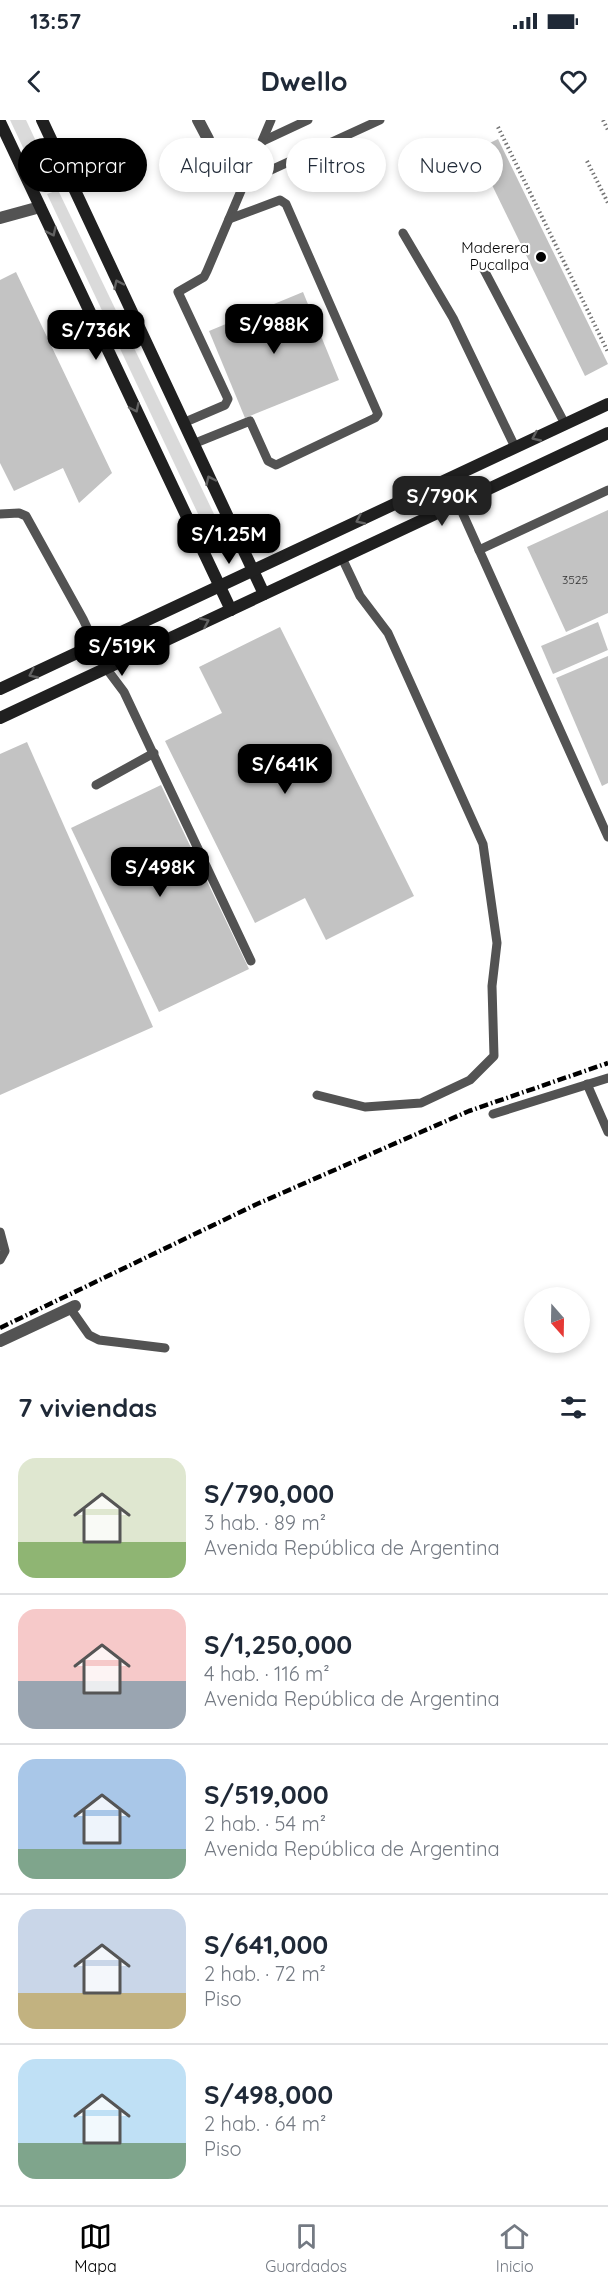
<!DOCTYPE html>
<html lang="es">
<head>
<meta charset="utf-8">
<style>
	:root { --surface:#fff; --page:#f6f6f7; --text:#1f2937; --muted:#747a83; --line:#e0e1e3; --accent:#000 }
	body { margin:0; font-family:Quicksand,sans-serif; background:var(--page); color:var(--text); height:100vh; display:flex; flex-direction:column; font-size:22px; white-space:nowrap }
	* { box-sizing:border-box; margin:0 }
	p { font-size:20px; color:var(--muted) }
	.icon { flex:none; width:33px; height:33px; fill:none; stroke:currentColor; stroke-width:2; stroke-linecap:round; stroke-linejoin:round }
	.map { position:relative; height:1251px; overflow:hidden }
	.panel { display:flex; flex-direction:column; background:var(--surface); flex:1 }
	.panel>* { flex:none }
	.guide { position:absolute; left:18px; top:18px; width:573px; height:54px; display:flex; gap:12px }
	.needle { width:39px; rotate:160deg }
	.controls { position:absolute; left:524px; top:1167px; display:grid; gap:12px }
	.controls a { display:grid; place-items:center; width:66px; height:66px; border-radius:50%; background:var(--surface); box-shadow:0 3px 9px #0003; font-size:30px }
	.price { position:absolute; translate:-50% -51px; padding:0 14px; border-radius:12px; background:var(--accent); color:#fff; font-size:20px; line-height:39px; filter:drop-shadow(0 2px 3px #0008) }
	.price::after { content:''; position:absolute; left:50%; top:36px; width:18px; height:14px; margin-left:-9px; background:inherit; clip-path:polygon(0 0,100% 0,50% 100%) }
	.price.selected { background:#222; color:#fff }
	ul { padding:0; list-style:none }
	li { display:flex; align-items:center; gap:18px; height:150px; padding:0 18px }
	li+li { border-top:2px solid var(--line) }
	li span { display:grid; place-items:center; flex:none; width:168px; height:120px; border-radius:18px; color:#555 }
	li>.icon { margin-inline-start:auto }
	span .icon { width:72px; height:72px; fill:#fffc; stroke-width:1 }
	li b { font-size:26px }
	h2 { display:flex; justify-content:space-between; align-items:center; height:72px; padding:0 18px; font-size:26px }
	.chip { padding:0 21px; border-radius:27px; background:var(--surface); box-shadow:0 3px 9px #0003; font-size:21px; line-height:54px }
	.chip.selected { background:var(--accent); color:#fff }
	.status { display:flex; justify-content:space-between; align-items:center; height:42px; padding:0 30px; background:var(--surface); direction:ltr }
	.status svg { height:16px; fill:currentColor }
	header { display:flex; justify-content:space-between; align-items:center; height:78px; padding:0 18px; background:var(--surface); font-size:27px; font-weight:700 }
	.tabs { display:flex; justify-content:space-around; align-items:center; height:84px; border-top:2px solid var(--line); background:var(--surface); font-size:16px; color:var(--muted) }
	.tabs a { display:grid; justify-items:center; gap:3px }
	.tabs .selected { color:var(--accent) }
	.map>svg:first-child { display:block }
</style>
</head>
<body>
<div class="status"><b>13:57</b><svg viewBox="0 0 49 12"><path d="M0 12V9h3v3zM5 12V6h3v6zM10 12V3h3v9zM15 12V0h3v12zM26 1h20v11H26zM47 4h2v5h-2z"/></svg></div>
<header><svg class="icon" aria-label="back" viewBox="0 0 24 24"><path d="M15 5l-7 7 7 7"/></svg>Dwello<svg class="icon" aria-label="heart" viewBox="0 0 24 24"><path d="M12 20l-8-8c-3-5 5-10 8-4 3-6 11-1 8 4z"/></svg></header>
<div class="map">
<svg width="608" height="1251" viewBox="0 0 608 1251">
	<rect width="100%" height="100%" fill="#fff"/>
	<!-- green -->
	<g fill="#dadada">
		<path d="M10 0H26L56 64 43 70Z"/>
		<path d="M58 70 214 394 200 398 47 74Z"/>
	</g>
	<!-- building -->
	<g fill="#c3c3c3">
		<path d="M498 19 608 244 585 256 475 30Z"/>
		<path d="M16 152 112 353 79 383 63 348 14 371 0 343V160Z"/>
		<path d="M303 172 339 260 245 298 209 211Z"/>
		<path d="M608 390V493L566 512 527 427Z"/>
		<path d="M598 502 608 530 553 554 541 526Z"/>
		<path d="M280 507 414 776 326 820 305 778 255 803 165 621 222 593 199 547Z"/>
		<path d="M608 536V663L602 666 556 558Z"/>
		<path d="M27 622 153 907 0 975V634Z"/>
		<path d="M161 665 249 849 159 892 71 708Z"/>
	</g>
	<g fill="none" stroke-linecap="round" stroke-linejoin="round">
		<!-- path -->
		<g stroke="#757575" stroke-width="4" stroke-dasharray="1.5 3" stroke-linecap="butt">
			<path d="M603 0 608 10"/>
			<path d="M498 7 608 232"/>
			<path d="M587 41 608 83"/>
		</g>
		<!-- lane -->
		<g stroke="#535353" stroke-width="9">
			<path d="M263 21 308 0"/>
			<path d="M247 61 380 0"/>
			<path d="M403 113 453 198 515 327"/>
			<path d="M483 148 565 304"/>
			<path d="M183 303 225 285 228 279 178 172 204 157 207 151 271 0"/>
			<path d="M193 324 250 301 268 341 276 345 375 298 378 294 286 84 280 80 229 99"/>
			<path d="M458 383 608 717"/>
			<path d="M0 394 19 393 26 396 83 499 106 548 124 572 251 841"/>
			<path d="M479 430 608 370"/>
			<path d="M96 665 154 633"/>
			<path d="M587 964 608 1012"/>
			<path d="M317 975 365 987 421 983 470 960 494 936 492 866 497 823 483 724 388 513 360 476 342 438"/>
			<path d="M493 994 608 958"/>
			<path d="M0 1112 5 1131 0 1140"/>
			<path d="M70 1188 89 1215 99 1220 165 1228"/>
		</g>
		<!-- street -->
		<g stroke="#535353" stroke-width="12">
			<path d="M198 0 208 19"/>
			<path d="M0 98 40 87"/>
			<path d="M0 1221 75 1186"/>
		</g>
		<!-- secondary -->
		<g stroke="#202020" stroke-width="12">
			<path d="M42 0 264 474"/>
			<path d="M0 2 231 490"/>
			<path d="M0 569 608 284"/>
			<path d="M0 598 608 313"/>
		</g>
		<!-- rail -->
		<path stroke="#000" stroke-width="4.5" stroke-dasharray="9 3 1.5 3" stroke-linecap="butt" d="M0 1208 257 1084 469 991 608 943"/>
	</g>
	<!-- one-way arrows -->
	<defs><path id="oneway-chevron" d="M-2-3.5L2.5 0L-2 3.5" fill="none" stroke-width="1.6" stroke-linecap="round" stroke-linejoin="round" transform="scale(1.5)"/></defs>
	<g stroke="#636363">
		<use href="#oneway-chevron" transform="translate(52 112) rotate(65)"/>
		<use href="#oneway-chevron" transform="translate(118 164) rotate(-115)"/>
		<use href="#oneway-chevron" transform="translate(135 288) rotate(65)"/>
		<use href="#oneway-chevron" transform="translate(536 317) rotate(155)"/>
		<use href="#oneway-chevron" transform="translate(210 360) rotate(-115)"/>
		<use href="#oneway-chevron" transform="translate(360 400) rotate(155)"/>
		<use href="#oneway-chevron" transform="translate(205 502) rotate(-25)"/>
		<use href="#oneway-chevron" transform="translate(33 554) rotate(155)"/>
	</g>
	<!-- markers -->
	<circle fill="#000" stroke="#fff" stroke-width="2" cx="541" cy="137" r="6"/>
	<g text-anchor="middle" stroke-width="4.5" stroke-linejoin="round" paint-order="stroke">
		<!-- number labels -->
		<g font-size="12" fill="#313131">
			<text x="575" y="464">3525</text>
		</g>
		<!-- poi labels -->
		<g font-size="15" fill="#000" stroke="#fff" text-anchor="end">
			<text x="529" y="133">Maderera<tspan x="529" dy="17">Pucallpa</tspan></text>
		</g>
	</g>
</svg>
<div class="controls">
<a><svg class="needle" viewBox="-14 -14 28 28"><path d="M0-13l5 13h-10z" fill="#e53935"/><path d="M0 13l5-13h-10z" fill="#747a83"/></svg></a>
</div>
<b class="price" style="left:274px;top:235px">S/988K</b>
<b class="price" style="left:96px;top:241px">S/736K</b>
<b class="price selected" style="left:442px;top:407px">S/790K</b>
<b class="price" style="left:229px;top:445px">S/1.25M</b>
<b class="price" style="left:122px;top:557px">S/519K</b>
<b class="price" style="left:285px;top:675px">S/641K</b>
<b class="price" style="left:160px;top:778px">S/498K</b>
<div class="guide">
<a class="chip selected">Comprar</a>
<a class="chip">Alquilar</a>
<a class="chip">Filtros</a>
<a class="chip">Nuevo</a>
</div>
</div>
<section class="panel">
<h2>7 viviendas<svg class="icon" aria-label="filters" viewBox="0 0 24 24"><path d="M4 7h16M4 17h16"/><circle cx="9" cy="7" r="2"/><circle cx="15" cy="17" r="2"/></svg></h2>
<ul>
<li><span style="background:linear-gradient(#dfe7d0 70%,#8fb573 0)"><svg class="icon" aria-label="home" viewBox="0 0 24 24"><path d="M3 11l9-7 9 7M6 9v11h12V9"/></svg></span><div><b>S/790,000</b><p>3 hab. · 89 m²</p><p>Avenida República de Argentina</p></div></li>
<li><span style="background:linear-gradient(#f6c9c9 60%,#9aa5b1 0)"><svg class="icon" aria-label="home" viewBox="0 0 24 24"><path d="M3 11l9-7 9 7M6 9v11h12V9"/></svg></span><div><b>S/1,250,000</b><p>4 hab. · 116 m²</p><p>Avenida República de Argentina</p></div></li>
<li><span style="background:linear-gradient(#a9c7e8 75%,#7fa58c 0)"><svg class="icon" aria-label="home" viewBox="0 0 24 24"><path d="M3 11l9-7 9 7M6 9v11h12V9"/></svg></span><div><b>S/519,000</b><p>2 hab. · 54 m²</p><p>Avenida República de Argentina</p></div></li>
<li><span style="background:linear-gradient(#c9d6e8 70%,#c2b280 0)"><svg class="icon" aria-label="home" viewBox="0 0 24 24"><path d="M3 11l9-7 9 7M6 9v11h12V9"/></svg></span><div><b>S/641,000</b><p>2 hab. · 72 m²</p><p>Piso</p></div></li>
<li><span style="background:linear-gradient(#bfe0f5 70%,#7fa58c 0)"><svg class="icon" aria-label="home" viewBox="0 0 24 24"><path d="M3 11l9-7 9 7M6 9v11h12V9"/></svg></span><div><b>S/498,000</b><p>2 hab. · 64 m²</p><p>Piso</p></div></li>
</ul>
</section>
<nav class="tabs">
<a class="selected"><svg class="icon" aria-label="map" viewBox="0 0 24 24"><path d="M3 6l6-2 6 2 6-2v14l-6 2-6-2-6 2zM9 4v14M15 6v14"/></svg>Mapa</a>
<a><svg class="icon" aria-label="saved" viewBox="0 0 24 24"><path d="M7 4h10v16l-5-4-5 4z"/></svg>Guardados</a>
<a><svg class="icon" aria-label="home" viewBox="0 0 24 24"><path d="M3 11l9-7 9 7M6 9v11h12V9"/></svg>Inicio</a>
</nav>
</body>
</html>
